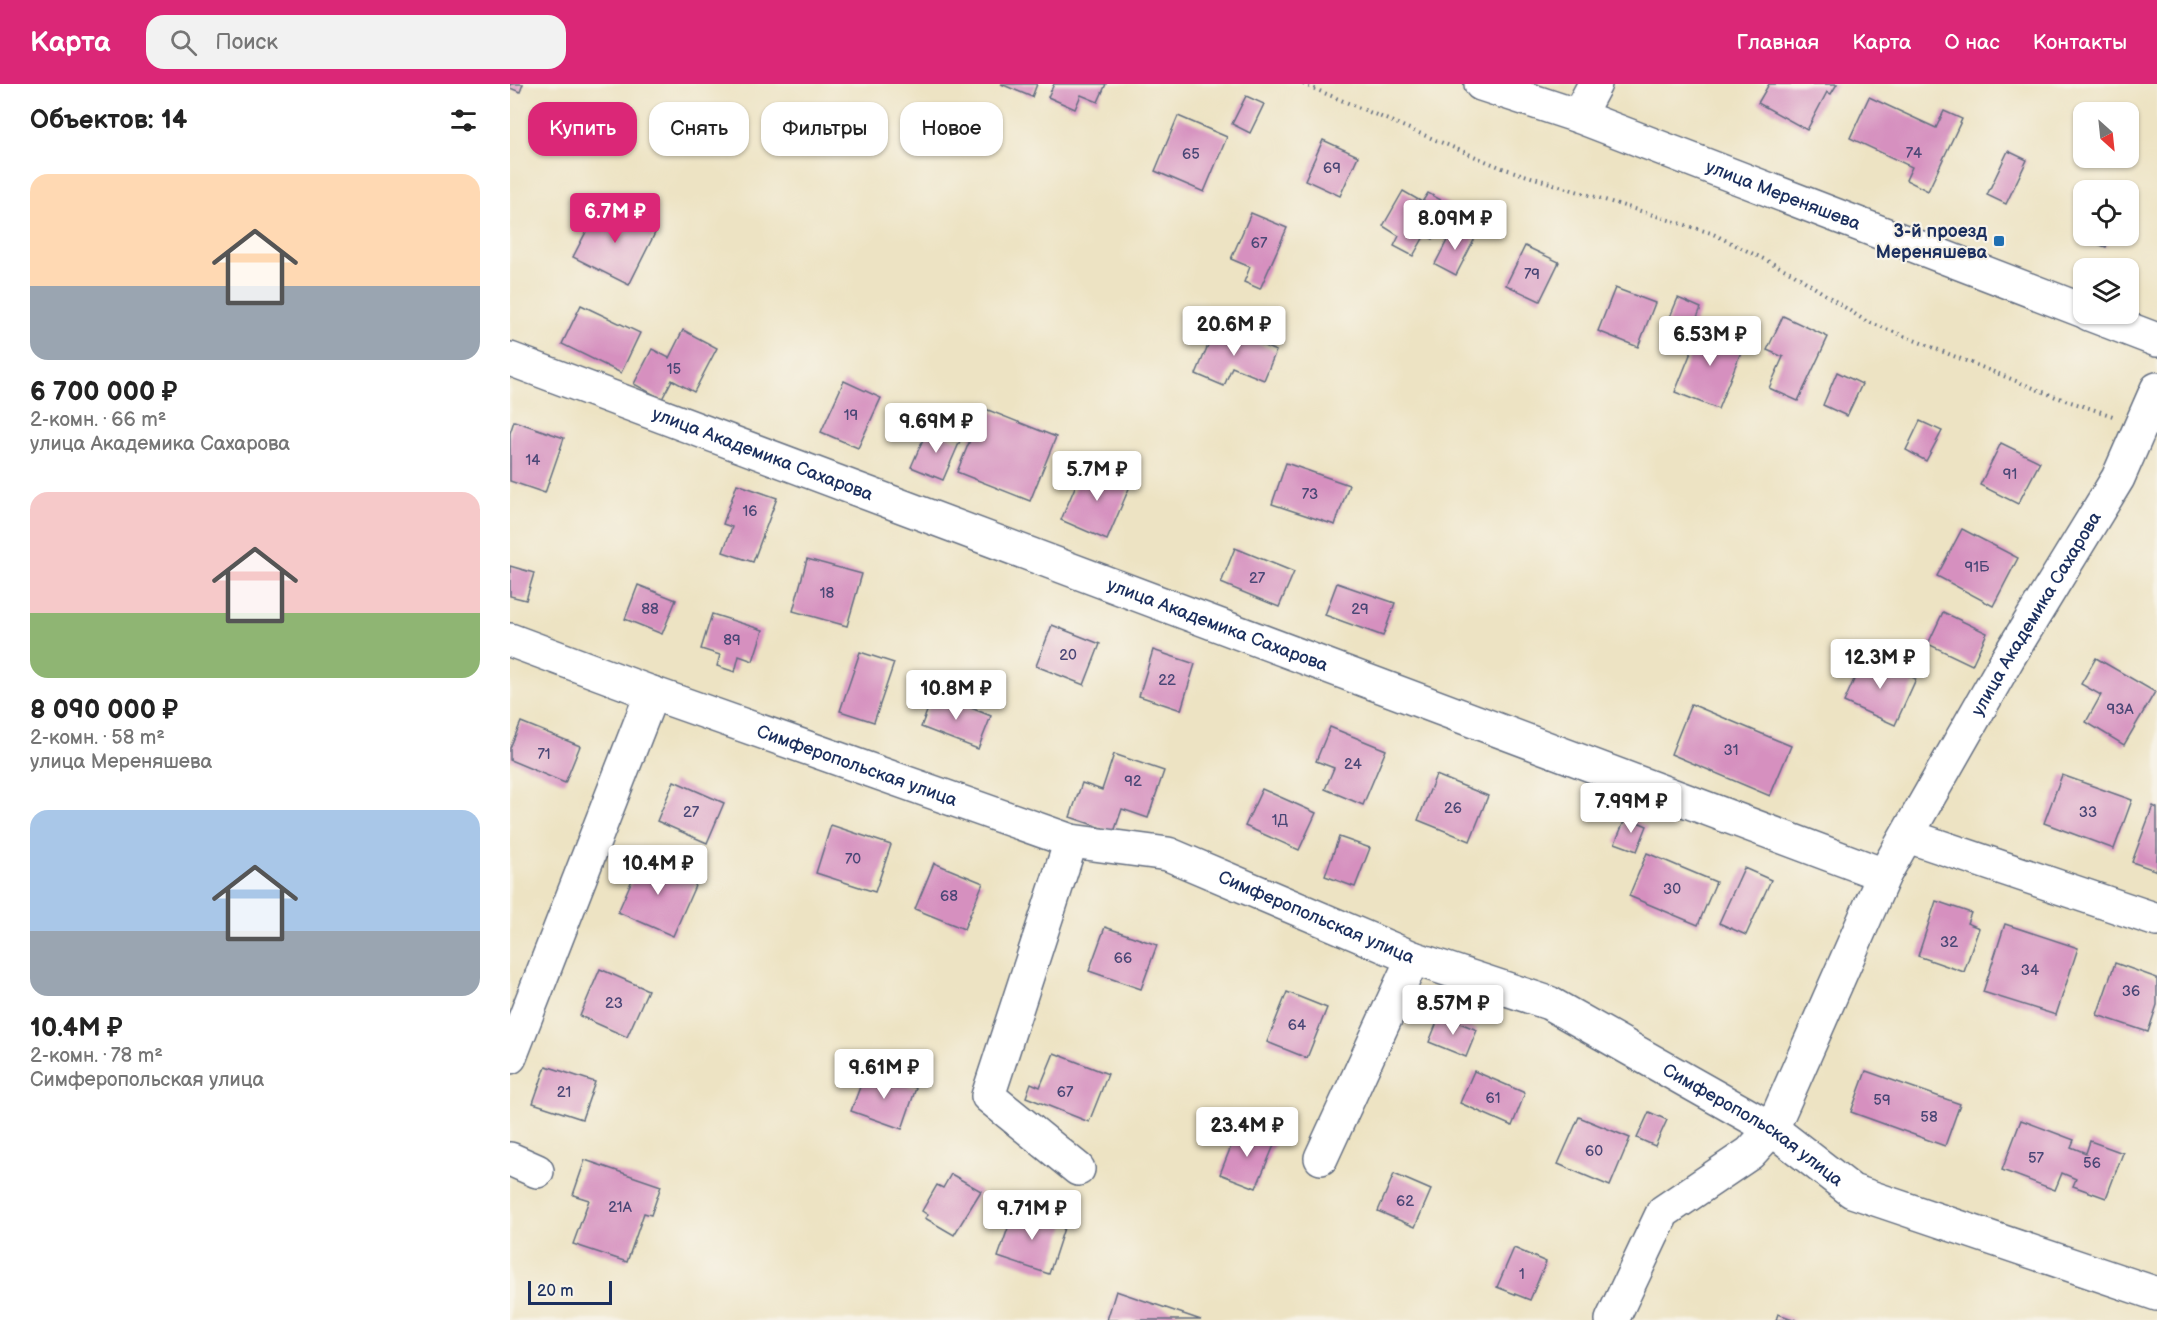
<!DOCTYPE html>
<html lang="ru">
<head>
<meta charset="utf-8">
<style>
	:root { --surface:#fff; --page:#f2f2f2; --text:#222; --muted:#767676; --accent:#db2777 }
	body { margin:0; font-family:"Balsamiq Sans",sans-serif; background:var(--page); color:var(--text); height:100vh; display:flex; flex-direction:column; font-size:22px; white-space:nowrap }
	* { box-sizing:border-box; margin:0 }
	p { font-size:20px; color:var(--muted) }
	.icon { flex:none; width:33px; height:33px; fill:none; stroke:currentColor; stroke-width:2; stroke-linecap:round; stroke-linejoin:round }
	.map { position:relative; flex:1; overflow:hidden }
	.side { display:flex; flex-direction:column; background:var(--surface); width:510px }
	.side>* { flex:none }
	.top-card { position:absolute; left:18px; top:18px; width:570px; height:54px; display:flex; gap:12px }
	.needle { width:39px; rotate:153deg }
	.fabs { position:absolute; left:1563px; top:18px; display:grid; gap:12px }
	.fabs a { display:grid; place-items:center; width:66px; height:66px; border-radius:12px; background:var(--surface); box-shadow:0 2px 4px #0004; font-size:30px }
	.scale { position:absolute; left:18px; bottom:15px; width:84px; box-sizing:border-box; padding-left:6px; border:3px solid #1b2f5e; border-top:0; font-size:16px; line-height:21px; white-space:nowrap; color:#1b2f5e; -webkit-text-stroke:4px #f7f3e8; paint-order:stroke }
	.price { position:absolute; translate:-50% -51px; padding:0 14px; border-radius:6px; background:#fff; color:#222; font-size:20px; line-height:39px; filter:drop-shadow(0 2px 3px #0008) }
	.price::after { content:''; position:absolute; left:50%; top:36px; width:18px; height:14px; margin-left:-9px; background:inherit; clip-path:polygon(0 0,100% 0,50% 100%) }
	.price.selected { background:var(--accent); color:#fff }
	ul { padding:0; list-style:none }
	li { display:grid; align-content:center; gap:12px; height:318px; padding:0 30px }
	li span { display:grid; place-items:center; height:186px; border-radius:18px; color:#555 }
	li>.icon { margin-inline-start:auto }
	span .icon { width:108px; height:108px; fill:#fffc; stroke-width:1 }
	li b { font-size:26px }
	h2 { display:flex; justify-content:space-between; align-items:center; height:72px; padding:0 30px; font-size:26px }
	.tag { padding:0 21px; border-radius:18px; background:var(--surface); box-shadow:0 2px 4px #0004; font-size:21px; line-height:54px }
	.tag.selected { background:var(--accent); color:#fff }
	header { display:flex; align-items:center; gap:36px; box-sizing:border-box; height:84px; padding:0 30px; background:var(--accent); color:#fff }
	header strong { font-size:28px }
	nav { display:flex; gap:33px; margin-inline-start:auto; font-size:21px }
	.search { width:420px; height:54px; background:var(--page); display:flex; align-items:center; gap:15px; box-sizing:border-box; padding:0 21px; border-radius:18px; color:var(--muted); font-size:22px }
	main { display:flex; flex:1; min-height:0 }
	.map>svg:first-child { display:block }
</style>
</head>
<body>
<header>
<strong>Карта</strong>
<div class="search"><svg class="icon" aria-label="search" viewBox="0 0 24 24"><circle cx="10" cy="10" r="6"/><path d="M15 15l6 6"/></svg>Поиск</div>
<nav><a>Главная</a><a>Карта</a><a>О нас</a><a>Контакты</a></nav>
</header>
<main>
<section class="side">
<h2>Объектов: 14<svg class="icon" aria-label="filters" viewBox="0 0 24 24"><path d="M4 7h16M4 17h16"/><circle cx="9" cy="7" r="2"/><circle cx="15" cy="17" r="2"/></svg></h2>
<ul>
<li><span style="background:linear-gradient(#ffd9b3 60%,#9aa5b1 0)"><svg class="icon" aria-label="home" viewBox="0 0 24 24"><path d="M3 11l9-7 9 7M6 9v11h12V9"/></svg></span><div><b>6 700 000 ₽</b><p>2-комн. · 66 m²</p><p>улица Академика Сахарова</p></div></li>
<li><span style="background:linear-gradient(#f6c9c9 65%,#8fb573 0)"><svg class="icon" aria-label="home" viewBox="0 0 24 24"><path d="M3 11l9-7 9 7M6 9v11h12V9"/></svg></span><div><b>8 090 000 ₽</b><p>2-комн. · 58 m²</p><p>улица Мереняшева</p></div></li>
<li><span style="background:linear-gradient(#a9c7e8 65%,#9aa5b1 0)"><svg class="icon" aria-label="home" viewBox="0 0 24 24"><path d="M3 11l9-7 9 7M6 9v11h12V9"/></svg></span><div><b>10.4M ₽</b><p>2-комн. · 78 m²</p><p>Симферопольская улица</p></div></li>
</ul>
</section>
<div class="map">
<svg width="1647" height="1236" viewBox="0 0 1647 1236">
	<rect width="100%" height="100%" fill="#f7f3e8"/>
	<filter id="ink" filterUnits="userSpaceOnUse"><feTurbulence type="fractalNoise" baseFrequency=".0167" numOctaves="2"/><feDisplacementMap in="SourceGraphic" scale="12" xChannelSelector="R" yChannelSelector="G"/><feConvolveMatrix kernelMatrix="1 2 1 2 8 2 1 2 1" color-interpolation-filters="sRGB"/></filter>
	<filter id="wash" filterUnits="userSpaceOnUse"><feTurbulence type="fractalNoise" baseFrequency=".008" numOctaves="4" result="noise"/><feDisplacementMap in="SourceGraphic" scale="24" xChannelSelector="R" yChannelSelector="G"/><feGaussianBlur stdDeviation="1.35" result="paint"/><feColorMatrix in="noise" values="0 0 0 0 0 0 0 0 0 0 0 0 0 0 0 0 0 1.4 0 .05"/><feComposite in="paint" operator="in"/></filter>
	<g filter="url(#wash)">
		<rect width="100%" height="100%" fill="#ede3c3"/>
		<g id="blocks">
			<!-- building -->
			<g fill="#d690bf">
				<path d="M0 0H13L10 8 0 4Z"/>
				<path d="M491 0H527L522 13Z"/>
				<path d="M544 0H596L588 18 571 11 565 25 538 13Z"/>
				<path d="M1259 0H1327L1321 10 1317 8 1297 46 1248 19Z"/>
				<path d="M736 12 754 20 740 49 722 40Z"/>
				<path d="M1359 13 1426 44 1434 27 1452 35 1418 107 1396 96 1402 83 1340 54Z"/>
				<path d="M668 32 717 53 694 108 645 87Z"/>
				<path d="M813 56 848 72 830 112 795 96Z"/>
				<path d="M1498 67 1517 76 1496 120 1477 111Z"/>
				<path d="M893 107 912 118 918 109 942 122 923 155 915 151 903 172 884 162 889 152 873 142Z"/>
				<path d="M91 119 146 147 119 201 63 173Z"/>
				<path d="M741 129 777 144 750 205 734 198 740 183 721 175Z"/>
				<path d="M944 143 965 154 946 191 925 180Z"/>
				<path d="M1573 146 1574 152H1600L1596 163 1570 154Z"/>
				<path d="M1015 162 1049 178 1030 217 996 201Z"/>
				<path d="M1105 204 1145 219 1128 263 1088 247Z"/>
				<path d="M1168 214 1191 224 1177 257 1154 247Z"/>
				<path d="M71 221 130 249 111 289 52 260Z"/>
				<path d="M1273 232 1318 253 1288 317 1259 304 1273 273 1257 266Z"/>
				<path d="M1192 241 1235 258 1208 325 1165 308Z"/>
				<path d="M706 242 766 267 754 296 722 283 714 302 686 290Z"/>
				<path d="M173 246 207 264 184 308 162 296 152 315 124 300 142 265 159 274Z"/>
				<path d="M1327 288 1352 300 1337 332 1313 321Z"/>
				<path d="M334 297 371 314 348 364 311 348Z"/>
				<path d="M473 324 546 353 520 417 447 388Z"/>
				<path d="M4 337 54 354 35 409 0 397V349Z"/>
				<path d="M1410 337 1432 347 1416 377 1396 366Z"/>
				<path d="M418 344 450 357 433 396 401 383Z"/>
				<path d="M1491 359 1530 378 1508 420 1470 401Z"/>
				<path d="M776 379 839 401 825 441 762 420Z"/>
				<path d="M590 381 623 395 597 456 551 436 571 389 584 395Z"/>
				<path d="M227 400 267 414 243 478 213 468 222 443 213 440Z"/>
				<path d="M1452 445 1508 474 1483 522 1427 492Z"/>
				<path d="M725 464 784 488 769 523 711 499Z"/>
				<path d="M297 475 352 490 337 542 283 527Z"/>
				<path d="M0 482 24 489 16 516 0 512Z"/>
				<path d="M827 499 885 519 873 552 815 531Z"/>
				<path d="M128 501 166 516 152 550 115 535Z"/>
				<path d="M1433 528 1477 549 1462 581 1418 560Z"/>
				<path d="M202 530 253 546 243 577 229 572 225 588 207 582 210 571 191 565Z"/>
				<path d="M542 541 590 560 574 601 526 582Z"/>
				<path d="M643 566 685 580 671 626 629 612Z"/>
				<path d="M350 568 384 579 364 638 330 627Z"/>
				<path d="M1355 571 1406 595 1385 641 1334 618Z"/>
				<path d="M1586 574 1645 608 1614 661 1576 638 1591 611 1571 600Z"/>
				<path d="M424 609 481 632 468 665 411 643Z"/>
				<path d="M1181 620 1281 662 1260 712 1161 670Z"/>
				<path d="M11 638 70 662 55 699 0 676V664Z"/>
				<path d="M820 643 876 666 853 721 815 705 824 684 806 677Z"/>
				<path d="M604 670 654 687 638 734 612 725 604 748 560 733 572 699 592 706Z"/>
				<path d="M926 691 978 712 960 757 908 736Z"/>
				<path d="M1552 691 1622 716 1604 765 1534 739Z"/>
				<path d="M164 697 214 719 197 759 147 737Z"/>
				<path d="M752 705 806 729 789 766 735 742Z"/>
				<path d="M1643 722 1647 724V787L1622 778Z"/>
				<path d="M1116 733 1137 742 1127 767 1105 759Z"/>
				<path d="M321 741 381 761 365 808 306 789Z"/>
				<path d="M829 753 860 764 845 803 815 792Z"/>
				<path d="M1137 769 1206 798 1188 841 1119 812Z"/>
				<path d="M133 771 188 795 163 852 108 828Z"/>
				<path d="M424 779 473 799 454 845 405 825Z"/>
				<path d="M1234 784 1261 796 1236 851 1209 839Z"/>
				<path d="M1426 817 1461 829 1457 839 1469 844 1454 888 1408 872Z"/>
				<path d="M1495 840 1568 864 1546 931 1473 908Z"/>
				<path d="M595 843 647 861 631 905 579 887Z"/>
				<path d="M1605 879 1647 894V921L1638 948 1587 931Z"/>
				<path d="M90 885 138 906 117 953 70 932Z"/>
				<path d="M777 908 817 924 797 974 757 958Z"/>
				<path d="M930 931 967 946 956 973 919 958Z"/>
				<path d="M544 969 598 990 579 1038 516 1013 521 999 530 1003Z"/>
				<path d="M36 982 85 998 72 1035 23 1019Z"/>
				<path d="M356 987 406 1004 392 1045 341 1027Z"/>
				<path d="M964 987 1015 1009 1002 1042 950 1019Z"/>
				<path d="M1356 987 1450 1020 1435 1062 1341 1028Z"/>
				<path d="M1139 1028 1157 1036 1145 1062 1127 1054Z"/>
				<path d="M1069 1033 1120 1054 1100 1102 1048 1080Z"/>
				<path d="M1511 1036 1564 1056 1561 1063 1576 1069 1580 1057 1613 1069 1596 1114 1563 1102 1566 1095 1552 1089 1545 1106 1492 1086Z"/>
				<path d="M728 1045 765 1059 746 1104 710 1090Z"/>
				<path d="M75 1076 151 1102 141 1131 134 1129 117 1178 63 1160 79 1116 63 1111Z"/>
				<path d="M441 1090 471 1107 444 1151 415 1134 418 1131 412 1127 427 1101 433 1104Z"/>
				<path d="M884 1090 921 1106 905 1143 868 1127Z"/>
				<path d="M505 1124 555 1141 539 1190 488 1173Z"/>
				<path d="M1004 1164 1036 1178 1020 1216 987 1203Z"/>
				<path d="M606 1207 691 1236H597Z"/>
				<path d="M1268 1230 1286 1236H1266Z"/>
			</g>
		</g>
	</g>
	<g filter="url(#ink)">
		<use href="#blocks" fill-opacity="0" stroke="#646e81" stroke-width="1.5"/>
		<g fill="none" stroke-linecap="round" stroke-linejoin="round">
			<defs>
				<g id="minor">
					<path id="s1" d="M971 0 1068 32 1574 227"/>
					<path d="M1068 32 1085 0"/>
					<path d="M1579 230 1647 256"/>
					<path id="s2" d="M0 275 1374 791"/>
					<path id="s3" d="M0 556 142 609 561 757 658 770 903 874 1039 919 1262 1045 1342 1107 1647 1210"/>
					<path d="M1398 752 1647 836"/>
					<path d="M561 757 478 1012 568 1085"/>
					<path d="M0 973 142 609"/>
					<path d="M811 1074 903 874"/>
					<path d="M0 1075 27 1087"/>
					<path id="s4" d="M1102 1236 1153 1128 1240 1069 1262 1045 1374 791 1498 574 1608 394 1647 305"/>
				</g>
			</defs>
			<!-- minor casing -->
			<use href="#minor" stroke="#646e81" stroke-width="36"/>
			<!-- path -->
			<path stroke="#646e81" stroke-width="4" stroke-dasharray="1.5 4.5" stroke-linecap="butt" d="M793 0 992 84 1201 149 1284 190 1354 236 1546 313 1603 332"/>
			<!-- minor -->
			<use href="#minor" stroke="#fff" stroke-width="33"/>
		</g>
	</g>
	<!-- markers -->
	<rect fill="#1f6fb2" stroke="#f7f3e8" stroke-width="2" x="1483" y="151" width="12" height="12" rx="3"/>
	<g text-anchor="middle" stroke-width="4.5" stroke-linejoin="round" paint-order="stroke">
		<!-- number labels -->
		<g font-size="15" fill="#4a4776">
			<text x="1404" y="74">74</text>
			<text x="681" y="75">65</text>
			<text x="822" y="89">69</text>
			<text x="749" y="164">67</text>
			<text x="1022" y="195">79</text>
			<text x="164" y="290">15</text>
			<text x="341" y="336">19</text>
			<text x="23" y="381">14</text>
			<text x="1500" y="395">91</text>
			<text x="800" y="415">73</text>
			<text x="240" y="432">16</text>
			<text x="1467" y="488">91Б</text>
			<text x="747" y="499">27</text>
			<text x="317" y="514">18</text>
			<text x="140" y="530">88</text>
			<text x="850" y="530">29</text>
			<text x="222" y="561">89</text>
			<text x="558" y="576">20</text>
			<text x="657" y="601">22</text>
			<text x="1610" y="630">93А</text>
			<text x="1221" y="671">31</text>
			<text x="34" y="675">71</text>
			<text x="843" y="685">24</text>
			<text x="623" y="702">92</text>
			<text x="943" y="729">26</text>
			<text x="181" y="733">27</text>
			<text x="1578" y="733">33</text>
			<text x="770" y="741">1Д</text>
			<text x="343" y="780">70</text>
			<text x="1162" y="810">30</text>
			<text x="439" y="817">68</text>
			<text x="1439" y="863">32</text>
			<text x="613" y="879">66</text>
			<text x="1520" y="891">34</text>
			<text x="1621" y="912">36</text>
			<text x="104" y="924">23</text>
			<text x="787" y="946">64</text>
			<text x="54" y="1013">21</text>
			<text x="555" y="1013">67</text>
			<text x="983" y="1019">61</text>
			<text x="1372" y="1021">59</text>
			<text x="1419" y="1038">58</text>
			<text x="1084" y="1072">60</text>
			<text x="1526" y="1079">57</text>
			<text x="1582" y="1084">56</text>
			<text x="895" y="1122">62</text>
			<text x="110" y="1128">21А</text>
			<text x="1012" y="1195">1</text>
		</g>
		<!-- street labels -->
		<g font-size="18" fill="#1b2f5e" stroke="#f7f3e8">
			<text dy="6" stroke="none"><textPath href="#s1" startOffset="322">улица Мереняшева</textPath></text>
			<text dy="6" stroke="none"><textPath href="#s2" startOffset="270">улица Академика Сахарова</textPath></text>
			<text dy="6" stroke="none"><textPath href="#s4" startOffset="837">улица Академика Сахарова</textPath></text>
			<text dy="6" stroke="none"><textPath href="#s2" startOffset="756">улица Академика Сахарова</textPath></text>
			<text dy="6" stroke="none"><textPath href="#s3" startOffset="369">Симферопольская улица</textPath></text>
			<text dy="6" stroke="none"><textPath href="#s3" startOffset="855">Симферопольская улица</textPath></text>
			<text dy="6" stroke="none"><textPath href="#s3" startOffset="1341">Симферопольская улица</textPath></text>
		</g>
		<!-- poi labels -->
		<g font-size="18" font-weight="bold" fill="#1b2f5e" stroke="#f7f3e8" text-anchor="end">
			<text x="1477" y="153">3-й проезд<tspan x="1477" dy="21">Мереняшева</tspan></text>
		</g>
	</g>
</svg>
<div class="fabs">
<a><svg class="needle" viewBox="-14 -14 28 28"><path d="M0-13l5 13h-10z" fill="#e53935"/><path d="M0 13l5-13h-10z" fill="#767676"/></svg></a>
<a><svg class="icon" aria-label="locate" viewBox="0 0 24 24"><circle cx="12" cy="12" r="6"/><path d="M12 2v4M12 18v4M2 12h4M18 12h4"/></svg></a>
<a><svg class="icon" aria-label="layers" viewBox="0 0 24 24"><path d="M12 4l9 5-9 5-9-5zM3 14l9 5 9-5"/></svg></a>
</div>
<div class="scale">20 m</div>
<b class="price selected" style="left:105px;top:160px">6.7M ₽</b>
<b class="price" style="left:945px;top:167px">8.09M ₽</b>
<b class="price" style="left:724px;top:273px">20.6M ₽</b>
<b class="price" style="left:1200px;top:283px">6.53M ₽</b>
<b class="price" style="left:426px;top:370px">9.69M ₽</b>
<b class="price" style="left:587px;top:418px">5.7M ₽</b>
<b class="price" style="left:1370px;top:606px">12.3M ₽</b>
<b class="price" style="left:446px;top:637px">10.8M ₽</b>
<b class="price" style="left:1121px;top:750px">7.99M ₽</b>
<b class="price" style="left:148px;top:812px">10.4M ₽</b>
<b class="price" style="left:943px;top:952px">8.57M ₽</b>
<b class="price" style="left:374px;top:1016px">9.61M ₽</b>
<b class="price" style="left:737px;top:1074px">23.4M ₽</b>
<b class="price" style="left:522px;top:1157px">9.71M ₽</b>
<div class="top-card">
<a class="tag selected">Купить</a>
<a class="tag">Снять</a>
<a class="tag">Фильтры</a>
<a class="tag">Новое</a>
</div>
</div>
</main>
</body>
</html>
